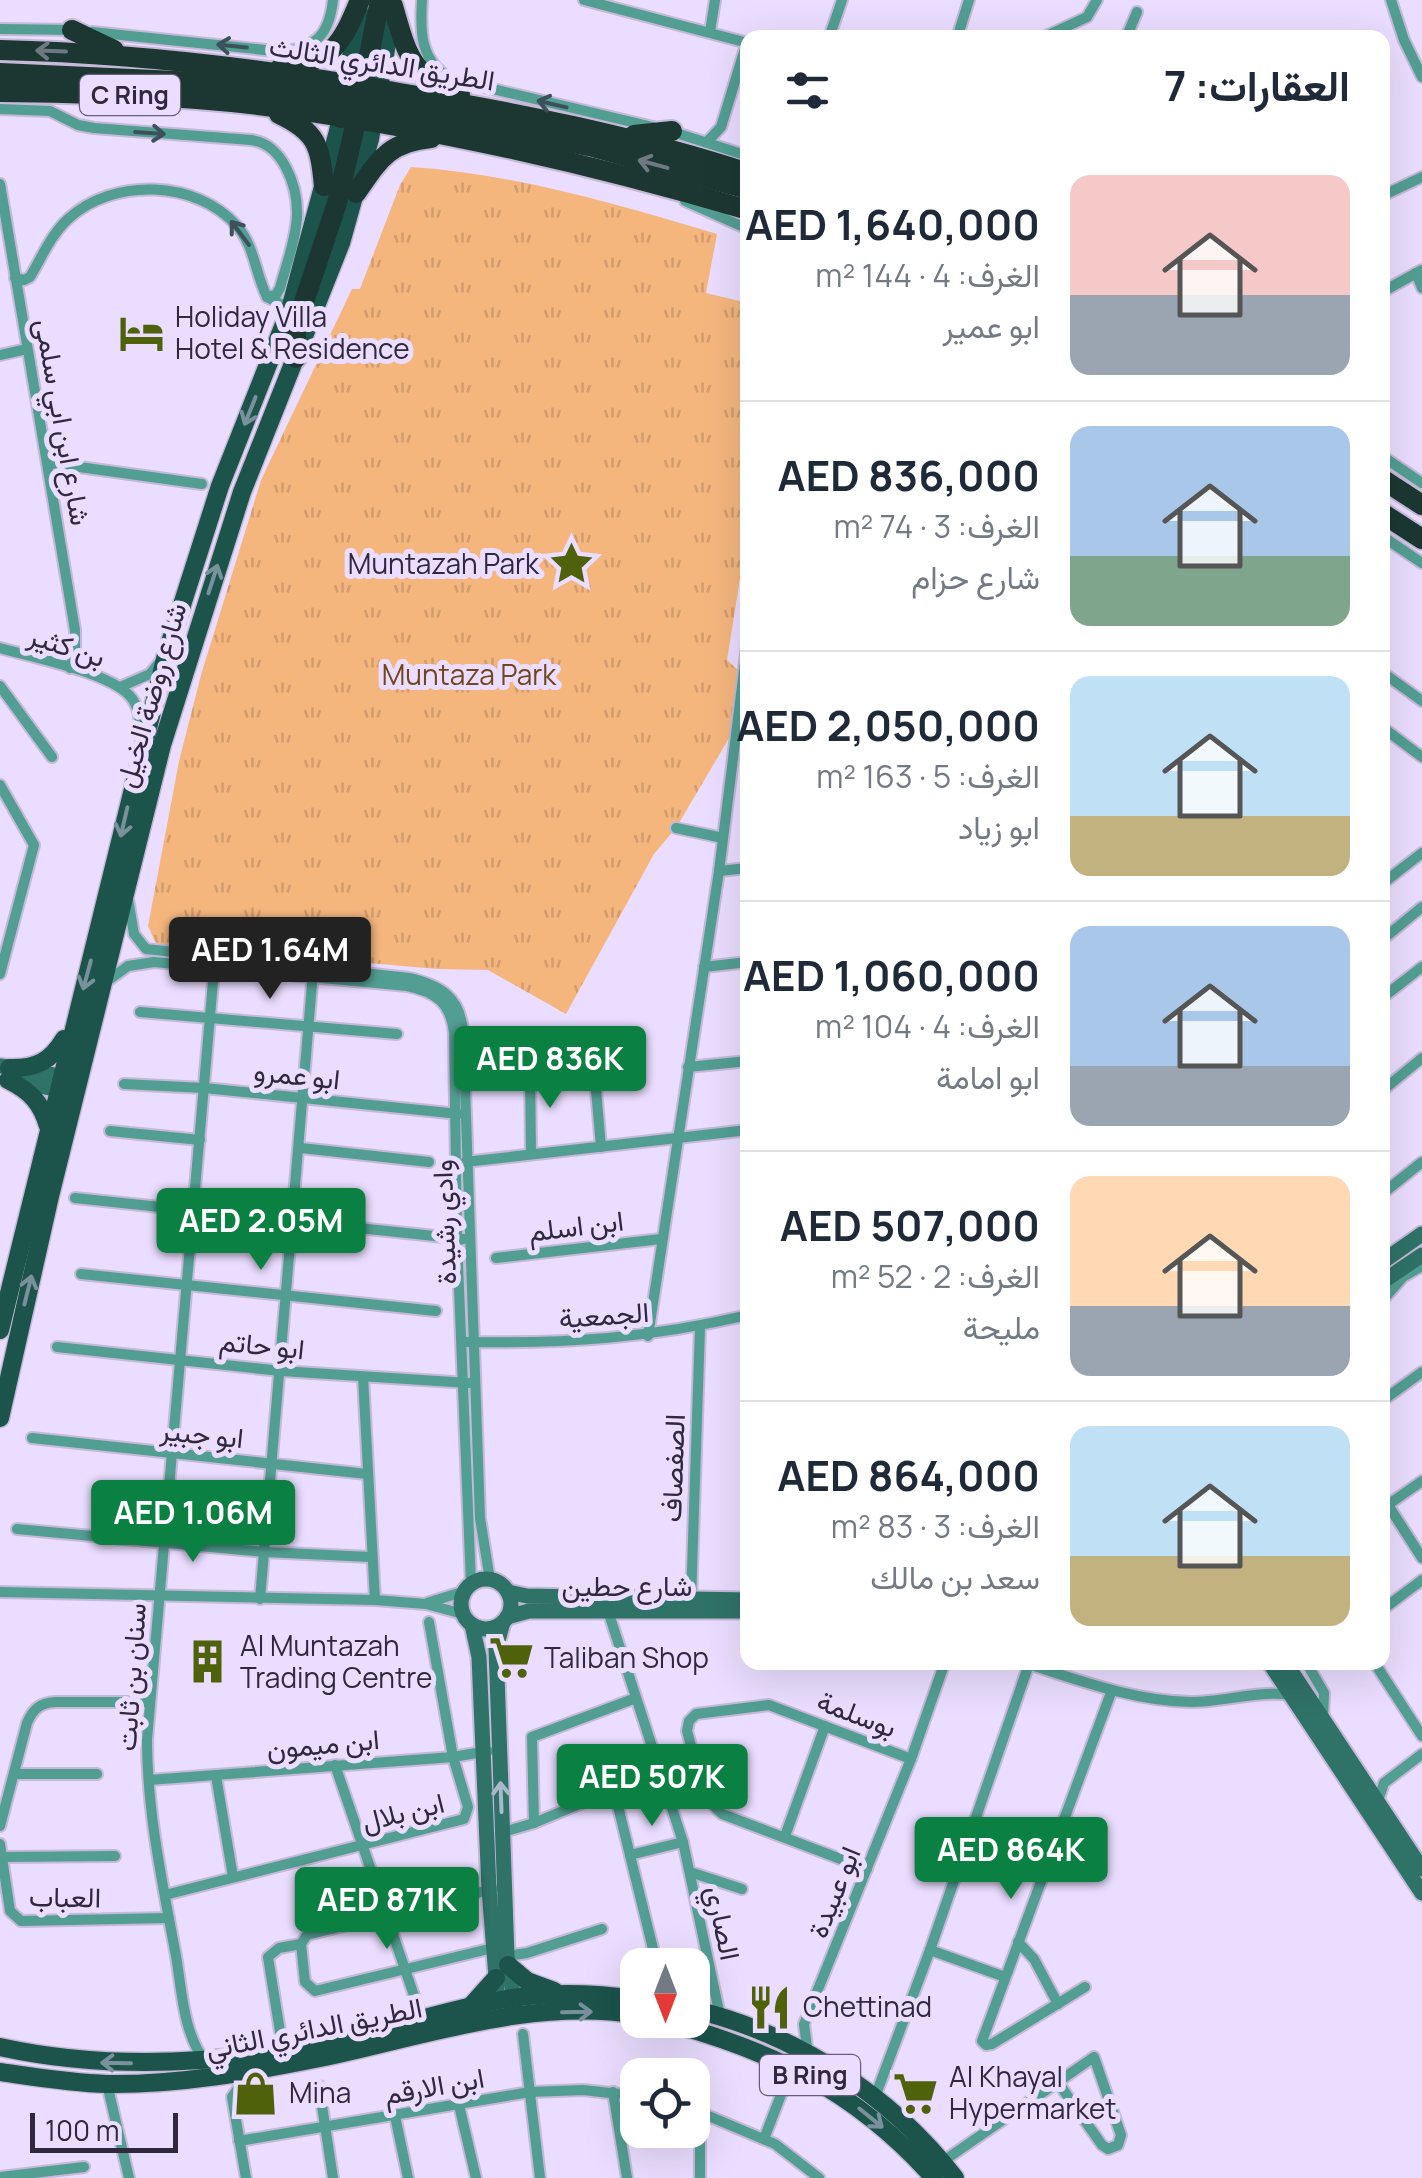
<!DOCTYPE html>
<html lang="ar">
<head>
<meta charset="utf-8">
<style>
	:root { --surface:#fff; --page:#f6f6f7; --text:#1f2937; --muted:#747a83; --line:#e0e1e3; --accent:#0b8043 }
	body { margin:0; font-family:Manrope,Vazirmatn,sans-serif; background:var(--page); color:var(--text); direction:rtl; height:100vh; display:flex; flex-direction:column; font-size:38px; white-space:nowrap }
	* { box-sizing:border-box; margin:0 }
	p { font-size:32px; color:var(--muted) }
	.icon { flex:none; width:55px; height:55px; fill:none; stroke:currentColor; stroke-width:2; stroke-linecap:round; stroke-linejoin:round }
	.map { position:relative; flex:1; overflow:hidden; direction:ltr }
	.panel { position:absolute; left:740px; top:30px; width:650px; height:1640px; display:flex; flex-direction:column; background:var(--surface); border-radius:20px; box-shadow:0 10px 40px #0002; direction:rtl }
	.panel>* { flex:none }
	.needle { width:65px; rotate:180deg }
	.tools { position:absolute; left:620px; top:1948px; display:grid; gap:20px }
	.tools a { display:grid; place-items:center; width:90px; height:90px; border-radius:20px; background:var(--surface); box-shadow:0 10px 40px #0002; font-size:50px }
	.scale { position:absolute; left:30px; bottom:25px; width:148px; box-sizing:border-box; padding-left:10px; border:5px solid #30283d; border-top:0; font-size:28px; line-height:35px; white-space:nowrap; color:#30283d; -webkit-text-stroke:8px #eaddff; paint-order:stroke }
	.price { position:absolute; translate:-50% -85px; padding:0 22px; border-radius:10px; background:var(--accent); color:#fff; font-size:32px; line-height:65px; filter:drop-shadow(0 2px 5px #0008) }
	.price::after { content:''; position:absolute; left:50%; top:60px; width:30px; height:22px; margin-left:-15px; background:inherit; clip-path:polygon(0 0,100% 0,50% 100%) }
	.price.on { background:#222; color:#fff }
	ul { padding:0; list-style:none }
	li { display:flex; align-items:center; gap:30px; height:250px; padding:0 40px }
	li+li { border-top:2px solid var(--line) }
	li span { display:grid; place-items:center; flex:none; width:280px; height:200px; border-radius:20px; color:#555 }
	li>.icon { margin-inline-start:auto }
	span .icon { width:120px; height:120px; fill:#fffc; stroke-width:1 }
	li b { font-size:42px }
	h2 { display:flex; justify-content:space-between; align-items:center; height:120px; padding:0 40px; font-size:42px }
	.map>svg:first-child { display:block }
</style>
</head>
<body>
<div class="map">
<svg width="1422" height="2178" viewBox="0 0 1422 2178">
	<defs>
		<pattern id="park-tufts" width="24" height="20" patternUnits="userSpaceOnUse" patternTransform="scale(2.5)"><rect width="24" height="20" fill="#f5b67e"/><path d="M3 7l-1-3M5 7V3M7 7l1-3M15 17l-1-3M17 17v-4M19 17l1-3" fill="none" stroke="#d29c6e"/></pattern>
	</defs>
	<rect width="100%" height="100%" fill="#eaddff"/>
	<!-- park -->
	<path fill="url(#park-tufts)" d="M411 167C516 174 616 204 717 234L706 293 748 303V529L727 660 739 671 732 733 676 828 654 854 566 1014 488 970 437 969 175 946 171 949 155 942 148 926 179 761 201 675 261 480 352 289H360L400 185Z"/>
	<g fill="none" stroke-linecap="round" stroke-linejoin="round">
		<defs>
			<g id="street">
				<path d="M422 0C420 32 420 60 450 79L653 127"/>
				<path d="M584 0 748 43"/>
				<path d="M1391 0 1404 40 1422 77"/>
				<path d="M0 29 75 30"/>
				<path d="M92 32 284 52C317 46 329 35 333 0"/>
				<path d="M710 32 715 0"/>
				<path d="M829 38 842 0"/>
				<path d="M957 38 969 0"/>
				<path d="M1042 38 1087 17 1097 0"/>
				<path d="M1126 38 1137 12"/>
				<path d="M0 109 50 111 78 125 94 128 251 140C283 144 298 186 297 216 296 240 286 265 280 288L276 295 267 297"/>
				<path d="M670 131 748 156"/>
				<path d="M707 142 721 127 747 42"/>
				<path d="M0 184 75 630V650L70 668"/>
				<path d="M1382 196 1422 177"/>
				<path d="M685 201 748 229"/>
				<path d="M1416 273 1422 288"/>
				<path d="M15 278 24 280 30 277C42 257 50 236 68 219 113 177 197 180 237 226 255 247 255 273 267 297L290 309"/>
				<path d="M1382 292 1422 270"/>
				<path d="M0 355 27 349"/>
				<path d="M1382 456 1422 483"/>
				<path d="M50 463 202 484"/>
				<path d="M1382 536 1422 563"/>
				<path d="M0 648C32 657 107 672 129 695 139 705 140 719 141 733"/>
				<path d="M1382 672 1422 701"/>
				<path d="M0 686 52 757"/>
				<path d="M120 687 150 674 160 662"/>
				<path d="M1382 727 1422 757"/>
				<path d="M0 785 34 845 0 974"/>
				<path d="M676 828 723 838"/>
				<path d="M719 871 748 868"/>
				<path d="M1382 884 1422 853"/>
				<path d="M128 899 134 934 146 949 409 978C440 985 460 997 463 1031L480 1518 490 1580"/>
				<path d="M1382 940 1422 907"/>
				<path d="M704 967 748 962"/>
				<path d="M106 982 128 966 154 962 407 986C436 992 451 1003 454 1033L457 1239 471 1584"/>
				<path d="M1382 998 1422 967"/>
				<path d="M140 1012 397 1034"/>
				<path d="M688 1067 748 1061"/>
				<path d="M530 1069 531 1154"/>
				<path d="M461 1071 594 1067 601 1147"/>
				<path d="M124 1084 204 1088 459 1114"/>
				<path d="M1382 1091 1422 1058"/>
				<path d="M110 1131 200 1140"/>
				<path d="M301 1148 429 1162"/>
				<path d="M465 1162 748 1130"/>
				<path d="M1382 1194 1422 1162"/>
				<path d="M75 1198 463 1239"/>
				<path d="M496 1258 661 1239"/>
				<path d="M81 1274 436 1311"/>
				<path d="M1382 1301 1403 1277 1422 1266"/>
				<path d="M648 1336 719 871 748 638"/>
				<path d="M466 1342C566 1344 650 1338 748 1315"/>
				<path d="M57 1347 281 1371 469 1383"/>
				<path d="M363 1377 375 1600"/>
				<path d="M1382 1401 1422 1372"/>
				<path d="M32 1438 367 1474"/>
				<path d="M1388 1505 1422 1558"/>
				<path d="M1382 1509 1422 1481"/>
				<path d="M17 1529 264 1552 371 1557"/>
				<path d="M0 1592 375 1600 426 1604 463 1614"/>
				<path d="M260 1599 313 972"/>
				<path d="M691 1601 700 1327"/>
				<path d="M427 1603 465 1591"/>
				<path d="M607 1608 683 1842 720 2016"/>
				<path d="M1382 1610 1422 1580"/>
				<path d="M1306 1662 1324 1693 1323 1719"/>
				<path d="M1374 1662 1422 1736"/>
				<path d="M1025 1663C1078 1680 1134 1701 1191 1702 1225 1702 1258 1690 1291 1695"/>
				<path d="M335 1765 420 2013"/>
				<path d="M15 1774H97"/>
				<path d="M216 1776 233 1877"/>
				<path d="M149 1780 453 1757 488 1751"/>
				<path d="M614 1790 657 1965"/>
				<path d="M1378 1801 1384 1783 1422 1754"/>
				<path d="M534 1823 532 1737 636 1698"/>
				<path d="M0 1826 27 1723C33 1709 40 1703 55 1702H150"/>
				<path d="M500 1833 534 1823 661 1770"/>
				<path d="M785 1836 825 1726"/>
				<path d="M0 1844 10 1911 21 1921 169 1918"/>
				<path d="M630 1855 683 1842"/>
				<path d="M3 1857 115 1856"/>
				<path d="M867 1869 722 1814C700 1796 695 1758 687 1731L689 1721 696 1714 769 1705 911 1759"/>
				<path d="M690 1872 742 1889"/>
				<path d="M165 1895 464 1819 468 1807 453 1757 429 1622"/>
				<path d="M1018 1942 1034 1959 1058 2004"/>
				<path d="M301 1944 305 1982 315 1991 493 1948"/>
				<path d="M301 1944 307 1935 493 1889"/>
				<path d="M930 1950 1005 1977"/>
				<path d="M507 1956 527 1953 602 1929"/>
				<path d="M1085 1987 992 2044 986 2045 982 2041 1112 1690"/>
				<path d="M523 2034 540 2178"/>
				<path d="M283 2050 268 1957 279 1948 301 1944"/>
				<path d="M808 2055 804 2024 911 1759 945 1662"/>
				<path d="M204 2060C183 2031 182 1991 176 1956 163 1886 147 1812 147 1740L215 959"/>
				<path d="M107 2084 129 2178"/>
				<path d="M319 2086 333 2178"/>
				<path d="M613 2092 627 2178"/>
				<path d="M875 2097 930 1950 1029 1664"/>
				<path d="M459 2105 476 2178"/>
				<path d="M692 2109 775 2144 819 2178"/>
				<path d="M395 2116 408 2178"/>
				<path d="M764 2139 784 2087 783 2063"/>
				<path d="M239 2141 530 2092 583 2090 638 2096"/>
				<path d="M942 2162 1094 2057 1121 2135 1118 2145 1108 2149 1102 2145 1057 2081"/>
				<path d="M0 2177 84 2167"/>
				<path d="M246 2178 232 2097 251 2071"/>
				<path d="M700 2178V2129L704 2112"/>
			</g>
			<g id="secondary">
				<path d="M0 1066 72 1078"/>
				<path d="M14 1081 70 1092"/>
				<path d="M1382 1262 1422 1234"/>
				<path d="M1382 1282 1422 1255"/>
				<circle cx="486" cy="1604" r="25"/>
				<path d="M508 1592 527 1596 748 1600"/>
				<path d="M507 1617 529 1611H748"/>
				<path d="M503 1622 496 1648 507 1956 515 2006"/>
				<path d="M472 1625 479 1657 489 1889 497 1990"/>
				<path d="M1269 1662 1422 1893"/>
				<path d="M1285 1662 1422 1869"/>
			</g>
			<g id="primary">
				<path d="M9 1068C36 1069 51 1061 64 1039"/>
				<path d="M8 1080C30 1091 41 1102 48 1126"/>
				<path d="M0 1330 166 655 220 486 290 309 338 131 359 11"/>
				<path d="M0 1418 50 1196 162 745 242 492 341 243 370 139 393 10"/>
				<path d="M508 1965 527 1981 554 1991"/>
				<path d="M470 2007 496 1978"/>
				<path d="M692 2009C794 2033 891 2095 955 2178"/>
				<path d="M658 2020C770 2049 856 2090 934 2178"/>
				<path d="M0 2047C105 2070 211 2065 317 2045 379 2033 439 2011 501 2000 546 1991 593 1993 638 1999"/>
				<path d="M0 2072C35 2077 71 2083 107 2084 178 2085 250 2072 320 2058 422 2037 533 1997 638 2015"/>
			</g>
			<g id="highway">
				<path d="M393 6C407 54 410 75 460 95"/>
				<path d="M72 30 114 50"/>
				<path d="M0 50C134 53 268 69 400 93 518 113 634 136 748 173"/>
				<path d="M281 67C333 61 341 46 360 0"/>
				<path d="M0 73 198 82 361 103"/>
				<path d="M0 92C86 93 172 95 258 105 423 125 588 163 748 210"/>
				<path d="M361 96 380 0"/>
				<path d="M279 114C317 132 320 145 324 186"/>
				<path d="M341 118 351 106 374 104 593 147 748 189"/>
				<path d="M634 135 672 131"/>
				<path d="M356 193C379 160 388 142 431 138"/>
				<path d="M296 358V326L337 203 359 109"/>
				<path d="M1382 479 1422 505"/>
				<path d="M1382 513 1422 539"/>
			</g>
		</defs>
		<!-- street casing -->
		<use href="#street" stroke="#c5b9d8" stroke-width="14"/>
		<!-- secondary casing -->
		<use href="#secondary" stroke="#c5b9d8" stroke-width="19"/>
		<!-- primary casing -->
		<use href="#primary" stroke="#c5b9d8" stroke-width="21"/>
		<!-- highway casing -->
		<use href="#highway" stroke="#c5b9d8" stroke-width="24"/>
		<!-- street -->
		<use href="#street" stroke="#529e92" stroke-width="10"/>
		<!-- secondary -->
		<use href="#secondary" stroke="#2f7268" stroke-width="15"/>
		<!-- primary -->
		<use href="#primary" stroke="#1c534b" stroke-width="18"/>
		<!-- highway -->
		<use href="#highway" stroke="#1c3732" stroke-width="20"/>
	</g>
	<!-- one-way arrows -->
	<defs><path id="oneway-shaft" d="M-6 0H5M1.5-3L5.5 0L1.5 3" fill="none" stroke-width="1.6" stroke-linecap="round" stroke-linejoin="round" transform="scale(2.5)"/></defs>
	<g stroke="#3c515b">
		<use href="#oneway-shaft" transform="translate(232 46) rotate(-174)"/>
		<use href="#oneway-shaft" transform="translate(552 104) rotate(-167)"/>
		<use href="#oneway-shaft" transform="translate(150 133) rotate(4)"/>
		<use href="#oneway-shaft" transform="translate(240 233) rotate(-127)"/>
	</g>
	<g stroke="#6e7984">
		<use href="#oneway-shaft" transform="translate(51 51) rotate(-178)"/>
		<use href="#oneway-shaft" transform="translate(653 164) rotate(-165)"/>
	</g>
	<g stroke="#79919c">
		<use href="#oneway-shaft" transform="translate(250 411) rotate(112)"/>
		<use href="#oneway-shaft" transform="translate(213 579) rotate(-72)"/>
		<use href="#oneway-shaft" transform="translate(124 822) rotate(103)"/>
		<use href="#oneway-shaft" transform="translate(87 975) rotate(105)"/>
		<use href="#oneway-shaft" transform="translate(28 1290) rotate(-76)"/>
		<use href="#oneway-shaft" transform="translate(577 2012) rotate(-1)"/>
		<use href="#oneway-shaft" transform="translate(116 2063) rotate(-179)"/>
		<use href="#oneway-shaft" transform="translate(871 2118) rotate(39)"/>
	</g>
	<use stroke="#a9b8ca" href="#oneway-shaft" transform="translate(501 1797) rotate(-92)"/>
	<!-- icons -->
	<defs>
		<symbol id="hotel-bare" viewBox="-9 -9 18 18"><path d="M-6-4.5h1.5V1H6V5H4.5V3h-9V5H-6ZM-4 0a1.8 1.8 0 1 1 3.6 0ZM.5 0V-2.5h3Q6-2.5 6 0Z" fill="#4f620b" stroke="#eaddff" stroke-width="2.5" paint-order="stroke"/></symbol>
		<symbol id="sight-bare" viewBox="-9 -9 18 18"><path d="M0-6L1.8-2.2L6-1.7L2.9 1.2L3.7 5.4L0 3.3L-3.7 5.4L-2.9 1.2L-6-1.7L-1.8-2.2Z" fill="#4f620b" stroke="#eaddff" stroke-width="2.5" paint-order="stroke"/></symbol>
		<symbol id="supermarket-bare" viewBox="-9 -9 18 18"><path d="M-6-5.5h2.5l.6 2H6L4.5 2H-2.5L-4.4-4H-6ZM-1.5 3.2a1.3 1.3 0 1 0 .1 0ZM3 3.2a1.3 1.3 0 1 0 .1 0Z" fill="#4f620b" stroke="#eaddff" stroke-width="2.5" paint-order="stroke"/></symbol>
		<symbol id="building-bare" viewBox="-9 -9 18 18"><path d="M-4-6H4V6H1V3H-1V6H-4ZM-2.5-4.3h1.7v1.8h-1.7ZM.8-4.3h1.7v1.8H.8ZM-2.5-1h1.7V.8h-1.7ZM.8-1h1.7V.8H.8Z" fill="#4f620b" stroke="#eaddff" stroke-width="2.5" paint-order="stroke"/></symbol>
		<symbol id="restaurant-bare" viewBox="-9 -9 18 18"><path d="M-5-6h1v4h1v-4h1v4h1v-4h1v5L-1.5 .5V6h-2V.5L-5-1ZM5-6V6H3V1.5H1.5Q1.5-4 5-6Z" fill="#4f620b" stroke="#eaddff" stroke-width="2.5" paint-order="stroke"/></symbol>
		<symbol id="shop-bare" viewBox="-9 -9 18 18"><path d="M-5-2.5h2.3a2.7 3.5 0 0 1 5.4 0H5L5.5 6h-11ZM-1.5-2.5h3a1.5 2.3 0 0 0-3 0Z" fill="#4f620b" stroke="#eaddff" stroke-width="2.5" paint-order="stroke"/></symbol>
	</defs>
	<g fill-rule="evenodd">
		<use href="#hotel-bare" x="110" y="302" width="63" height="63"/>
		<use href="#sight-bare" x="540" y="532" width="63" height="63"/>
		<use href="#supermarket-bare" x="480" y="1626" width="63" height="63"/>
		<use href="#building-bare" x="176" y="1630" width="63" height="63"/>
		<use href="#restaurant-bare" x="738" y="1976" width="63" height="63"/>
		<use href="#shop-bare" x="224" y="2062" width="63" height="63"/>
		<use href="#supermarket-bare" x="884" y="2062" width="63" height="63"/>
	</g>
	<g text-anchor="middle" stroke-width="10" stroke-linejoin="round" paint-order="stroke">
		<!-- shield labels -->
		<g fill="#eaddff" stroke="#685e77" stroke-width="2.5">
			<rect x="80" y="75" width="100" height="40" rx="8"/>
			<rect x="760" y="2055" width="100" height="40" rx="8"/>
		</g>
		<g font-size="25" font-weight="bold" fill="#30283d">
			<text x="130" y="104">C Ring</text>
			<text x="810" y="2084">B Ring</text>
		</g>
		<!-- street labels -->
		<g font-size="28" fill="#30283d" stroke="#eaddff">
			<text transform="translate(382 63) rotate(9)" y="10">الطريق الدائري الثالث</text>
			<text transform="translate(63 422) rotate(80)" y="10">شارع ابن ابي سلمى</text>
			<text transform="translate(67 646) rotate(18)" y="10">بن كثير</text>
			<text transform="translate(151 695) rotate(-74)" y="10">شارع روضة الخيل</text>
			<text transform="translate(297 1075) rotate(6)" y="10">ابو عمرو</text>
			<text transform="translate(444 1222) rotate(-92)" y="10">وادي رشيدة</text>
			<text transform="translate(576 1226) rotate(-7)" y="10">ابن اسلم</text>
			<text transform="translate(604 1315) rotate(-4)" y="10">الجمعية</text>
			<text transform="translate(262 1345) rotate(6)" y="10">ابو حاتم</text>
			<text transform="translate(202 1434) rotate(6)" y="10">ابو جبير</text>
			<text transform="translate(673 1468) rotate(-88)" y="10">الصفصاف</text>
			<text x="627" y="1596">شارع حطين</text>
			<text transform="translate(131 1677) rotate(-86)" y="10">سنان بن ثابت</text>
			<text transform="translate(857 1714) rotate(21)" y="10">بوسلمة</text>
			<text transform="translate(323 1744) rotate(-5)" y="10">ابن ميمون</text>
			<text transform="translate(403 1812) rotate(-14)" y="10">ابن بلال</text>
			<text transform="translate(834 1892) rotate(-68)" y="10">ابو عبيدة</text>
			<text transform="translate(65 1897) rotate(1)" y="10">العباب</text>
			<text transform="translate(723 1923) rotate(78)" y="10">الصاري</text>
			<text transform="translate(314 2028) rotate(-11)" y="10">الطريق الدائري الثاني</text>
			<text transform="translate(434 2086) rotate(-10)" y="10">ابن الارقم</text>
		</g>
		<!-- poi labels -->
		<g font-size="28" fill="#30283d" stroke="#eaddff" text-anchor="start">
			<text x="175" y="327">Holiday Villa<tspan x="175" dy="32">Hotel &amp; Residence</tspan></text>
			<text x="539" y="574" text-anchor="end">Muntazah Park</text>
			<text x="240" y="1656">Al Muntazah<tspan x="240" dy="32">Trading Centre</tspan></text>
			<text x="544" y="1668">Taliban Shop</text>
			<text x="803" y="2017">Chettinad</text>
			<text x="949" y="2087">Al Khayal<tspan x="949" dy="32">Hypermarket</tspan></text>
			<text x="289" y="2103">Mina</text>
		</g>
		<!-- park labels -->
		<g font-size="28" fill="#724618" stroke="#eaddff">
			<text x="469" y="685">Muntaza Park</text>
		</g>
	</g>
</svg>
<div class="tools">
<a><svg class="needle" viewBox="-14 -14 28 28"><path d="M0-13l5 13h-10z" fill="#e53935"/><path d="M0 13l5-13h-10z" fill="#747a83"/></svg></a>
<a><svg class="icon" aria-label="locate" viewBox="0 0 24 24"><circle cx="12" cy="12" r="6"/><path d="M12 2v4M12 18v4M2 12h4M18 12h4"/></svg></a>
</div>
<div class="scale">100 m</div>
<b class="price on" style="left:270px;top:1002px">AED 1.64M</b>
<b class="price" style="left:550px;top:1111px">AED 836K</b>
<b class="price" style="left:261px;top:1273px">AED 2.05M</b>
<b class="price" style="left:193px;top:1565px">AED 1.06M</b>
<b class="price" style="left:652px;top:1829px">AED 507K</b>
<b class="price" style="left:1011px;top:1902px">AED 864K</b>
<b class="price" style="left:387px;top:1952px">AED 871K</b>
<section class="panel">
<h2>العقارات: 7<svg class="icon" aria-label="filters" viewBox="0 0 24 24"><path d="M4 7h16M4 17h16"/><circle cx="9" cy="7" r="2"/><circle cx="15" cy="17" r="2"/></svg></h2>
<ul>
<li><span style="background:linear-gradient(#f6c9c9 60%,#9aa5b1 0)"><svg class="icon" aria-label="home" viewBox="0 0 24 24"><path d="M3 11l9-7 9 7M6 9v11h12V9"/></svg></span><div><b>AED 1,640,000</b><p>الغرف: 4 · 144 m²</p><p>ابو عمير</p></div></li>
<li><span style="background:linear-gradient(#a9c7e8 65%,#7fa58c 0)"><svg class="icon" aria-label="home" viewBox="0 0 24 24"><path d="M3 11l9-7 9 7M6 9v11h12V9"/></svg></span><div><b>AED 836,000</b><p>الغرف: 3 · 74 m²</p><p>شارع حزام</p></div></li>
<li><span style="background:linear-gradient(#bfe0f5 70%,#c2b280 0)"><svg class="icon" aria-label="home" viewBox="0 0 24 24"><path d="M3 11l9-7 9 7M6 9v11h12V9"/></svg></span><div><b>AED 2,050,000</b><p>الغرف: 5 · 163 m²</p><p>ابو زياد</p></div></li>
<li><span style="background:linear-gradient(#a9c7e8 70%,#9aa5b1 0)"><svg class="icon" aria-label="home" viewBox="0 0 24 24"><path d="M3 11l9-7 9 7M6 9v11h12V9"/></svg></span><div><b>AED 1,060,000</b><p>الغرف: 4 · 104 m²</p><p>ابو امامة</p></div></li>
<li><span style="background:linear-gradient(#ffd9b3 65%,#9aa5b1 0)"><svg class="icon" aria-label="home" viewBox="0 0 24 24"><path d="M3 11l9-7 9 7M6 9v11h12V9"/></svg></span><div><b>AED 507,000</b><p>الغرف: 2 · 52 m²</p><p>مليحة</p></div></li>
<li><span style="background:linear-gradient(#bfe0f5 65%,#c2b280 0)"><svg class="icon" aria-label="home" viewBox="0 0 24 24"><path d="M3 11l9-7 9 7M6 9v11h12V9"/></svg></span><div><b>AED 864,000</b><p>الغرف: 3 · 83 m²</p><p>سعد بن مالك</p></div></li>
</ul>
</section>
</div>
</body>
</html>
